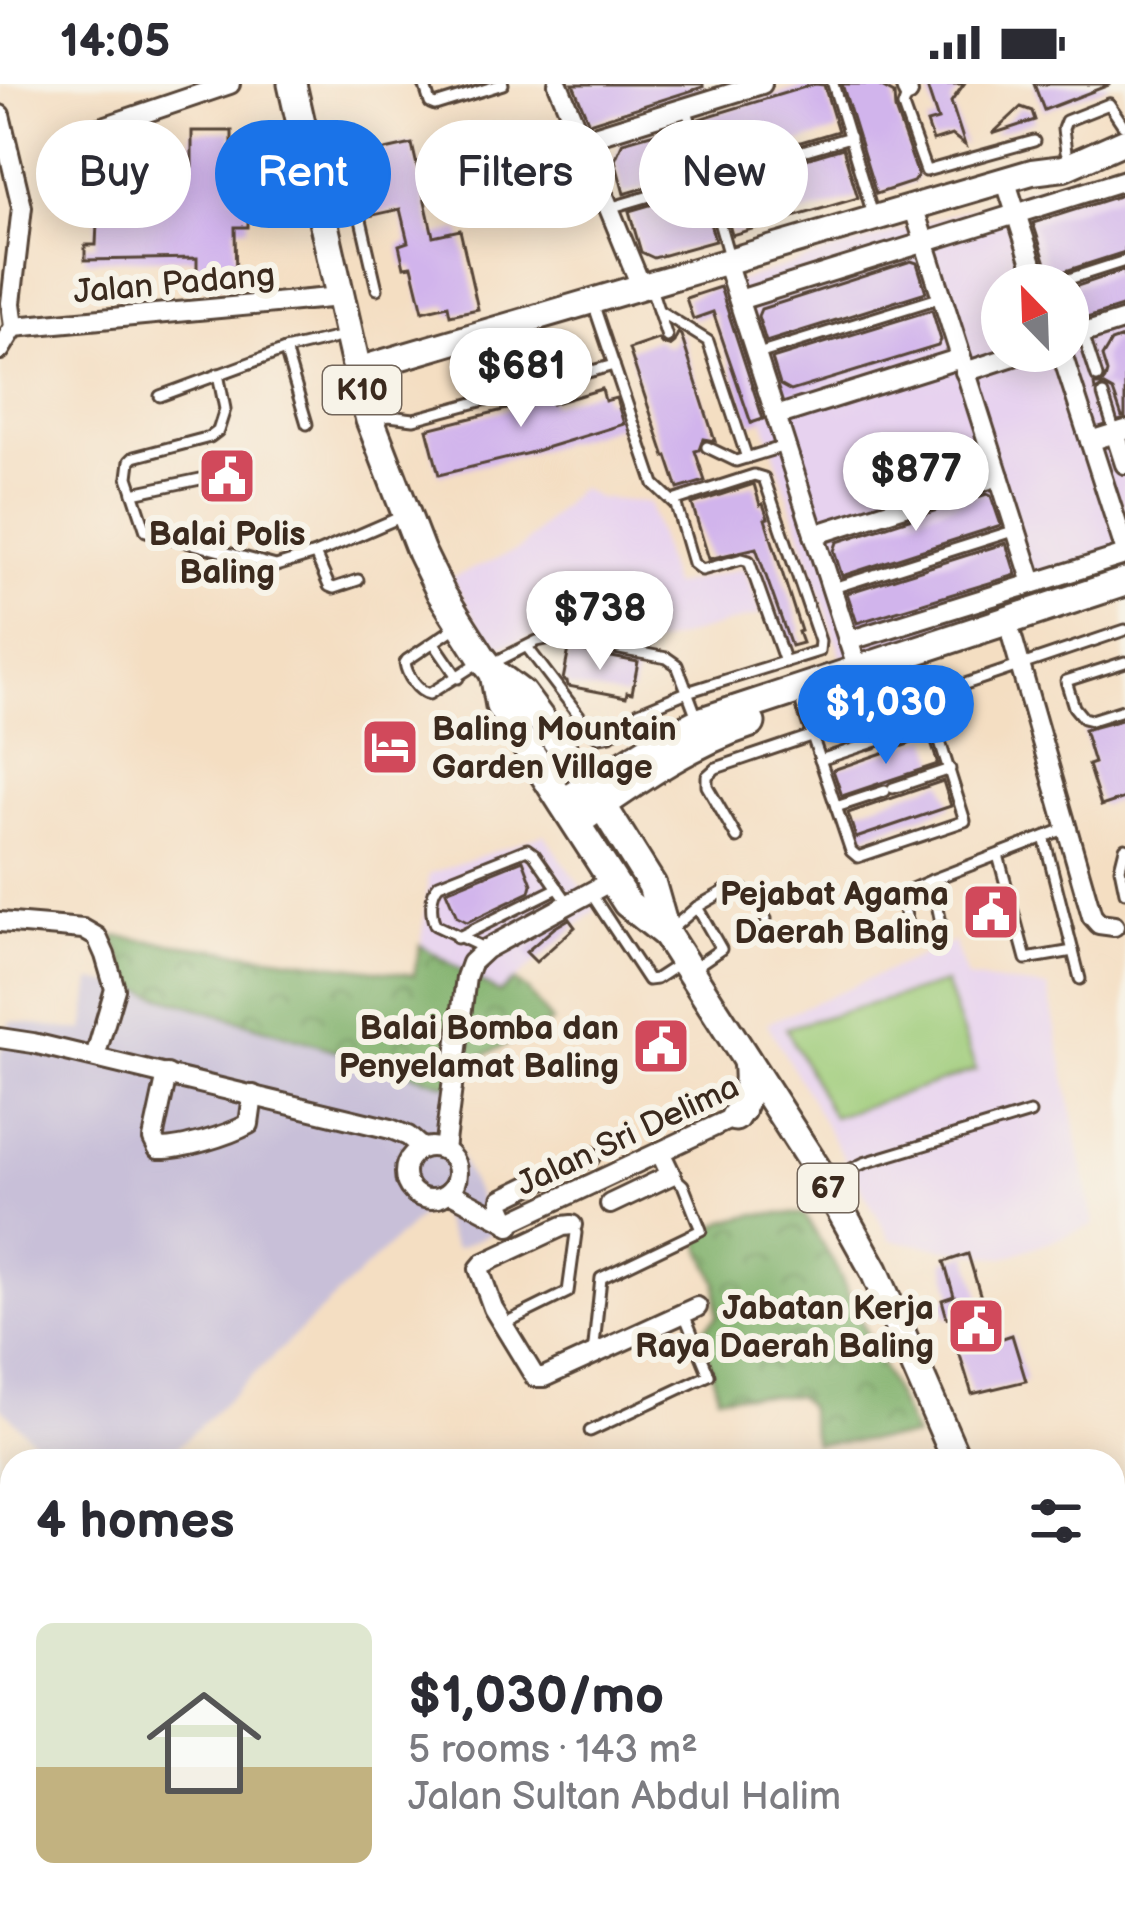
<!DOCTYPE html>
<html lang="en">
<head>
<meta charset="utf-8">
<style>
	:root { --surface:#fff; --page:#f2f2f3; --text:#2b2b33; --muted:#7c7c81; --accent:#1a73e8 }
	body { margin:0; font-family:"Balsamiq Sans",sans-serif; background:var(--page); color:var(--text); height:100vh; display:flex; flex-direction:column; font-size:45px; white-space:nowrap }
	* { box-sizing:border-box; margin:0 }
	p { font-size:39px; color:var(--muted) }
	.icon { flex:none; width:66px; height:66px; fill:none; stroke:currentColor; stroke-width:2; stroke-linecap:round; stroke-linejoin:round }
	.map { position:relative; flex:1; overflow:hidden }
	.side { position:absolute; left:0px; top:1365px; width:1125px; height:471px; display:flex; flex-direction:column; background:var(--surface); border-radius:36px 36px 0 0; box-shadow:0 6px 30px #0003 }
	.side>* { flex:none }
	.guide { position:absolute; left:36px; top:36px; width:1053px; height:108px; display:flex; gap:24px }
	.needle { width:78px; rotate:337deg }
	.tools { position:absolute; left:981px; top:180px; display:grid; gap:24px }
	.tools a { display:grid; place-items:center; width:108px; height:108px; border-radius:50%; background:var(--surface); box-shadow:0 6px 30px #0003; font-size:60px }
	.price { position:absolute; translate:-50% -102px; padding:0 27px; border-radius:42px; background:#fff; color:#222; font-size:39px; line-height:78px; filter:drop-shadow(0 3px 6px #0008) }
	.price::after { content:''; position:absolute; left:50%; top:72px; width:36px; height:27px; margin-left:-18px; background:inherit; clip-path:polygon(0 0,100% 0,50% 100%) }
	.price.current { background:var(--accent); color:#fff }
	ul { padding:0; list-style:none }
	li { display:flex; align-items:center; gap:36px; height:300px; padding:0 36px }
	li span { display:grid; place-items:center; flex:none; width:336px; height:240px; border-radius:18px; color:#555 }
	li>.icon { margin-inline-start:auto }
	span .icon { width:144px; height:144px; fill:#fffc; stroke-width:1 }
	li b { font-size:51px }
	h2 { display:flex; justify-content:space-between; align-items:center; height:144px; padding:0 36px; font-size:51px }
	.tag { padding:0 42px; border-radius:54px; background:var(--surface); box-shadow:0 6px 30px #0003; font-size:42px; line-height:108px }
	.tag.current { background:var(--accent); color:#fff }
	.status { display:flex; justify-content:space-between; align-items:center; height:84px; padding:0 60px; background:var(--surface); direction:ltr }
	.status svg { height:33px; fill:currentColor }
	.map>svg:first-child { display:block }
</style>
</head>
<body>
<div class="status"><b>14:05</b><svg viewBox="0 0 49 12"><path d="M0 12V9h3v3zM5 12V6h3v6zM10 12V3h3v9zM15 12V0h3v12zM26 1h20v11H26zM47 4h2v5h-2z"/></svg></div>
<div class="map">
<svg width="1125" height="1834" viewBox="0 0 1125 1834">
	<defs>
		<pattern id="forest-crowns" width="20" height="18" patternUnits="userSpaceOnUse" patternTransform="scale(3)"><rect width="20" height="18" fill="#7fb06a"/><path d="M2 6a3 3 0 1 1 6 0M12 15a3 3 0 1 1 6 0" fill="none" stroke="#698f57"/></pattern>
	</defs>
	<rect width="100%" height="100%" fill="#f7f3e8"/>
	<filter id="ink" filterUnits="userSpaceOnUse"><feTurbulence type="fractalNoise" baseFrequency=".00833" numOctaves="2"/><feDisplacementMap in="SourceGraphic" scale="24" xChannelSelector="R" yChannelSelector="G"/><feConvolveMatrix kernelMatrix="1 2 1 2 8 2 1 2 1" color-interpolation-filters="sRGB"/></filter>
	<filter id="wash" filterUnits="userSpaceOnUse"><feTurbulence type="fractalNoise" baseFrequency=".004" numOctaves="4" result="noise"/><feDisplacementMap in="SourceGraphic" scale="48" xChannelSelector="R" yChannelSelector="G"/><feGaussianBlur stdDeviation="2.7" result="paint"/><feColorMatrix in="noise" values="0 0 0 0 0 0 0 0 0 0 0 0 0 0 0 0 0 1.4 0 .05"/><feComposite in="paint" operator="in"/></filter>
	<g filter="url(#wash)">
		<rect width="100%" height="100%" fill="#f4dec2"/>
		<!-- built -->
		<g fill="#e7d2ef" fill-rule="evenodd">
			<path d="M1125 76V486L843 578 720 203ZM1002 201H1068V267H1002Z"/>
			<path d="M579 404 597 414 649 419 672 502 743 484 762 530 644 563 567 543 493 564 451 494 520 465Z"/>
			<path d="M544 750 596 825 499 910 421 861 429 790Z"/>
			<path d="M954 858 967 894 1048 904 1094 1141 1004 1174 891 1156 767 939Z"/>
		</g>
		<!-- industrial -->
		<path fill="#c8bfd8" d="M91 897 123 901 454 1003 447 1043 494 1148 455 1165 434 1119 163 1377H53L0 1322V970L10 937 84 947Z"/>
		<!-- forest -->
		<g fill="url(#forest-crowns)" stroke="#5d6d44" stroke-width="3">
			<path d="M113 852 414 891 420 861 499 909 514 897 528 907 552 938 459 984 454 1003 123 901 124 880Z"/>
			<path d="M757 1130H804L834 1179 915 1353 815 1360 807 1322 797 1312 718 1311 701 1247 717 1232V1199L697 1154 725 1137Z"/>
		</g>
		<!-- park -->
		<path fill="#9fcc7a" stroke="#6d7b4c" stroke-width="3" d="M945 899 976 986 833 1033 786 944Z"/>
		<g id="blocks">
			<!-- building -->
			<g fill="#d1b4ec">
				<path d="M573 0H703V3L589 39Z"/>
				<path d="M815 0 824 1 838 47 713 84 699 35Z"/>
				<path d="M842 0H876L894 10 895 26 918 91 913 98 876 110Z"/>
				<path d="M926 0H964L951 18 965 61 952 51 933 57 927 39 938 36Z"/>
				<path d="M1034 0H1109V1L1044 26Z"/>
				<path d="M1021 23 1032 27 1035 36 992 50Z"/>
				<path d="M682 41 696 89 624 110 615 76 623 58Z"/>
				<path d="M192 47H232V112H248V143H235L236 201H197V174L85 176V161H96L99 95H112V85H123V71H155V84L192 83Z"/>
				<path d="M412 60 433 152 460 146 478 225 450 231 448 221 423 227 412 182 404 183 399 161 408 158 400 125 369 132 354 73Z"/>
				<path d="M843 64 858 114 732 151 718 101Z"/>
				<path d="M701 106 715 157 654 174 641 168 629 127Z"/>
				<path d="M1125 110V168L1050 192 1033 139Z"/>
				<path d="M911 177 917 179 926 208 766 258 758 232 761 225Z"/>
				<path d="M1125 186V222L1068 240V205Z"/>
				<path d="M720 203 763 335 751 339 713 228 693 235 686 214Z"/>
				<path d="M932 226 941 256 938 262 791 307 780 301 772 275Z"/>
				<path d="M678 249 681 251 715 357 703 355 699 366 695 367 705 397 678 405 667 372 665 373 629 265 658 255 662 260 669 262 674 258Z"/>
				<path d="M1125 253V333H1122L1113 307 1104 302 1095 307 1094 301H1101L1105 296 1107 289 1102 273 1111 258Z"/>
				<path d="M602 305 605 317 616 314 624 340 529 369 439 391 427 345 519 322V320L549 311 552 320Z"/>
				<path d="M754 400 760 421 763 420 768 434 765 435 801 547 798 548 802 559 791 562 756 464 709 475 692 420Z"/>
				<path d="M987 410 991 412 1001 441 842 492 834 467 837 458Z"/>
				<path d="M1006 459 1016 491 857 539 847 509Z"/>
				<path d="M569 565 638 578 632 609 627 608 626 613 568 602 567 597 563 596Z"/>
				<path d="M1125 635V714L1101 722 1088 681 1094 679 1084 646Z"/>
				<path d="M929 653 938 680 842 712 833 686Z"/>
				<path d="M943 697 951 722 856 754 848 729Z"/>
				<path d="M523 776 532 800 530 808 467 838 457 833 446 807Z"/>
				<path d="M569 835 575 843 536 878 526 868 554 844Z"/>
				<path d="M968 1170 994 1257 1012 1251 1026 1297 972 1310 959 1268 969 1265 958 1230 947 1234 942 1216 954 1212 944 1178Z"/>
			</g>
		</g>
	</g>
	<g filter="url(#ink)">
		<use href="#blocks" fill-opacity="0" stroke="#574537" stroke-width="3"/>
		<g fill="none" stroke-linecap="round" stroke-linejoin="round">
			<defs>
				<g id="lane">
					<path d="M424 0 430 19 435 21 503 0"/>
					<path d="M833 0 874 134"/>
					<path d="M908 9 903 23 926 87 1034 57"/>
					<path d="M687 26 730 176"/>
					<path d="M1066 68 1063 45 1066 37 1109 20 1123 41"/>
					<path d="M317 84C329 82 341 79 350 88L377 205"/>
					<path d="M609 124 850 53"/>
					<path d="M650 201 667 253"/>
					<path d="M1050 201 1125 177"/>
					<path d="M594 222 654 400 676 421 693 479 702 486 742 475 749 477 785 578"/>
					<path d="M658 226 708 257 747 374"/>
					<path d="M509 247 527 304"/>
					<path d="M1083 250 1097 293"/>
					<path d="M758 270 942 213"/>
					<path d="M218 290 225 325 218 347 210 353 134 373 130 377 128 393 146 447 276 482 315 470 405 431"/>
					<path d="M1103 311 1115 349"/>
					<path d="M160 312 285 266"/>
					<path d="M375 335 389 332 414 335 614 281"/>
					<path d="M307 340 285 266 344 252"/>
					<path d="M707 363 736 377 785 362"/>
					<path d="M133 409 234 388"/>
					<path d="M315 470 329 502 334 504 358 496"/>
					<path d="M833 504 1016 446"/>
					<path d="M456 543 407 576 405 579C407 591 417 607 429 610L478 579"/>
					<path d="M434 559 458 594"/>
					<path d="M527 563 591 647 599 653 610 651 639 628 687 608 819 567 820 557 764 394 754 391 673 417"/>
					<path d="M493 579 537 557 556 553 667 574 677 581 698 636"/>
					<path d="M802 622 851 767 858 773 965 737 926 613"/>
					<path d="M1123 626 1091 636 1083 634 1074 623 1066 597 1125 578"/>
					<path d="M820 676 934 638"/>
					<path d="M893 704 950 685"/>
					<path d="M836 723 885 707"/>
					<path d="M1044 753 1080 895"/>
					<path d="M737 754 707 702V692L716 684 1125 546"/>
					<path d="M1125 764 1120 784 1125 808"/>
					<path d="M998 771 1026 875 1073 867"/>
					<path d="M932 796 942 844 911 851 900 810Z"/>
					<path d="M932 796 1067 744"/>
					<path d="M590 808 648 896 656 895 682 878"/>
					<path d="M669 847 697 823 732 803 744 806 766 835"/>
					<path d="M457 854 558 804"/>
					<path d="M486 865 435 841C430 829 430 809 439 800L527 765 534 770 569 820"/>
					<path d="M692 885 721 865 697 823"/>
					<path d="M829 1096 864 1079 1030 1029"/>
					<path d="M503 1240 568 1208 576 1149 572 1141"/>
					<path d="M593 1271 601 1194 701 1146 683 1101 672 1091"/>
					<path d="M590 1347 709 1291 684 1230"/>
				</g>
				<g id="street">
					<path d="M558 0 641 202"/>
					<path d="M905 0 908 9"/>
					<path d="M0 31 22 123 11 219 14 243 0 266"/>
					<path d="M100 44 230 0"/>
					<path d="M581 56 762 0"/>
					<path d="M1005 95 1039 201"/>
					<path d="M913 122 1033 499"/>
					<path d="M726 177 863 602"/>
					<path d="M739 216 1125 96"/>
					<path d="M14 243 340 213"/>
					<path d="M1068 254 1125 236"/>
					<path d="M1061 267 1125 465"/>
					<path d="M965 288 1029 267"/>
					<path d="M776 332 961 274"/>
					<path d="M1115 349 1125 380"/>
					<path d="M1090 357 1125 346"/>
					<path d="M814 451 999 392"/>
					<path d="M1012 553 1092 832 1099 840 1114 842"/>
					<path d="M848 557 1125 471"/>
					<path d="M0 838 83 845 97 853 105 871 115 905 95 973"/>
					<path d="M0 954 33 959 391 1045 408 1052 422 1064"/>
					<path d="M167 990 153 1055 158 1065C181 1066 229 1051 249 1040L253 1011"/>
					<circle cx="431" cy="1089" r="26"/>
					<path d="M444 1066 466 893 471 879 486 865 613 796"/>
					<path d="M449 1108 508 1139 745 1028"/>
					<path d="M610 1120 671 1091 660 1068"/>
					<path d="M572 1141 563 1142 484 1179 479 1185 493 1224 535 1293H544L697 1223"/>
					<path d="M510 1142 501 1122 502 1115 590 1072"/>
					<path d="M764 1824 773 1834"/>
				</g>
				<path id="secondary" d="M357 286 1032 88 1064 84 1125 57"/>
				<g id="primary">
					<path d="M292 0 357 286 370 336 421 468 441 509 483 575 494 589 522 610 590 702 652 801 666 850 825 1098 874 1186 957 1377"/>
					<path d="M494 589 500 622 627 819 666 850"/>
					<path d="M563 719 662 657 699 638 1125 498"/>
					<path d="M576 739C631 701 686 660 751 639"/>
					<path d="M735 1033C748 1015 750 999 747 977"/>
					<path d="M921 1834 924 1824"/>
				</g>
			</defs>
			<!-- lane casing -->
			<use href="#lane" stroke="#574537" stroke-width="15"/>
			<!-- street casing -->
			<use href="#street" stroke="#574537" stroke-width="24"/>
			<!-- secondary casing -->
			<use href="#secondary" stroke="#574537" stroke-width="30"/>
			<!-- primary casing -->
			<use href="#primary" stroke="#574537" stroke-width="33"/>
			<!-- lane -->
			<use href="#lane" stroke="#fff" stroke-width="9"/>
			<!-- street -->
			<use href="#street" stroke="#fff" stroke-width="18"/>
			<!-- secondary -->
			<use href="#secondary" stroke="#fff" stroke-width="24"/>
			<!-- primary -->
			<use href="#primary" stroke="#fff" stroke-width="27"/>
		</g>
	</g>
	<!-- icons -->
	<defs>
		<symbol id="civic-square" viewBox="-11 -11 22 22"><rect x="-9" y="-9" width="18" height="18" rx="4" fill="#d1495b" stroke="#f7f3e8"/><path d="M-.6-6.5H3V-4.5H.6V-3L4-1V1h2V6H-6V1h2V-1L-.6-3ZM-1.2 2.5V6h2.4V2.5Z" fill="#fff"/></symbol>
		<symbol id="hotel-square" viewBox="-11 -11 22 22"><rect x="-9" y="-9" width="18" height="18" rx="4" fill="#d1495b" stroke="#f7f3e8"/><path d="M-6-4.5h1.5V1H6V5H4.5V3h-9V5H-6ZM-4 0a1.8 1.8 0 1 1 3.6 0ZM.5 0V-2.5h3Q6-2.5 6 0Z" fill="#fff"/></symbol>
	</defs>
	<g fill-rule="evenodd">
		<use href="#civic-square" x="194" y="359" width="66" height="66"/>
		<use href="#hotel-square" x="357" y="630" width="66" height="66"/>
		<use href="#civic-square" x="958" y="795" width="66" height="66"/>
		<use href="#civic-square" x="628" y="929" width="66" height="66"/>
		<use href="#civic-square" x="943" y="1209" width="66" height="66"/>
	</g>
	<g text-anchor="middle" stroke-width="12" stroke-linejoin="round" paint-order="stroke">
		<!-- shield labels -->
		<g fill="#f7f3e8" stroke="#73665b" stroke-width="3">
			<rect x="323" y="282" width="78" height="48" rx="9"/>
			<rect x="798" y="1080" width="60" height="48" rx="9"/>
		</g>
		<g font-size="30" font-weight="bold" fill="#3b2a1e">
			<text x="362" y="316">K10</text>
			<text x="828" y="1114">67</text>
		</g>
		<!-- street labels -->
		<g font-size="33" fill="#3b2a1e" stroke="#f7f3e8">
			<text transform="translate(174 198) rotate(-5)" y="12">Jalan Padang</text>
			<text transform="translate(627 1050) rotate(-25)" y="12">Jalan Sri Delima</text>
		</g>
		<!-- poi labels -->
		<g font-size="33" font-weight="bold" fill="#3b2a1e" stroke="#f7f3e8" text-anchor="end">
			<text x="227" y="461" text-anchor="middle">Balai Polis<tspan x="227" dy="38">Baling</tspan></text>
			<text x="432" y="656" text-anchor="start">Baling Mountain<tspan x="432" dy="38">Garden Village</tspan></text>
			<text x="949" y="821">Pejabat Agama<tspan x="949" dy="38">Daerah Baling</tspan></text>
			<text x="619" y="955">Balai Bomba dan<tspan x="619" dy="38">Penyelamat Baling</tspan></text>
			<text x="934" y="1235">Jabatan Kerja<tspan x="934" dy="38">Raya Daerah Baling</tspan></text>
		</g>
	</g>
</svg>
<div class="tools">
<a><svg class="needle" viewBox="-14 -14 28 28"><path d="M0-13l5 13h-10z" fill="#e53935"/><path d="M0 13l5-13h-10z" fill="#7c7c81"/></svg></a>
</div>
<b class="price" style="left:521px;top:346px">$681</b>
<b class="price" style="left:916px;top:450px">$877</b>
<b class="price" style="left:600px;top:589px">$738</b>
<b class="price current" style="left:886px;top:683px">$1,030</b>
<div class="guide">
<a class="tag">Buy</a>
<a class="tag current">Rent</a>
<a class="tag">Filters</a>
<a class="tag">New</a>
</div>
<section class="side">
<h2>4 homes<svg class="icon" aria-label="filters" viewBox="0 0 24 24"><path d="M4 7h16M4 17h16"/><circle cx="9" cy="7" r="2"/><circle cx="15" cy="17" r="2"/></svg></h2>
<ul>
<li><span style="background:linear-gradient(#dfe7d0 60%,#c2b280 0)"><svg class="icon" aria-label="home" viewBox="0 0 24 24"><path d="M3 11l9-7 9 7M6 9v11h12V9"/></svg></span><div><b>$1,030/mo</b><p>5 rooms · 143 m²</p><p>Jalan Sultan Abdul Halim</p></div></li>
</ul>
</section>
</div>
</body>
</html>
